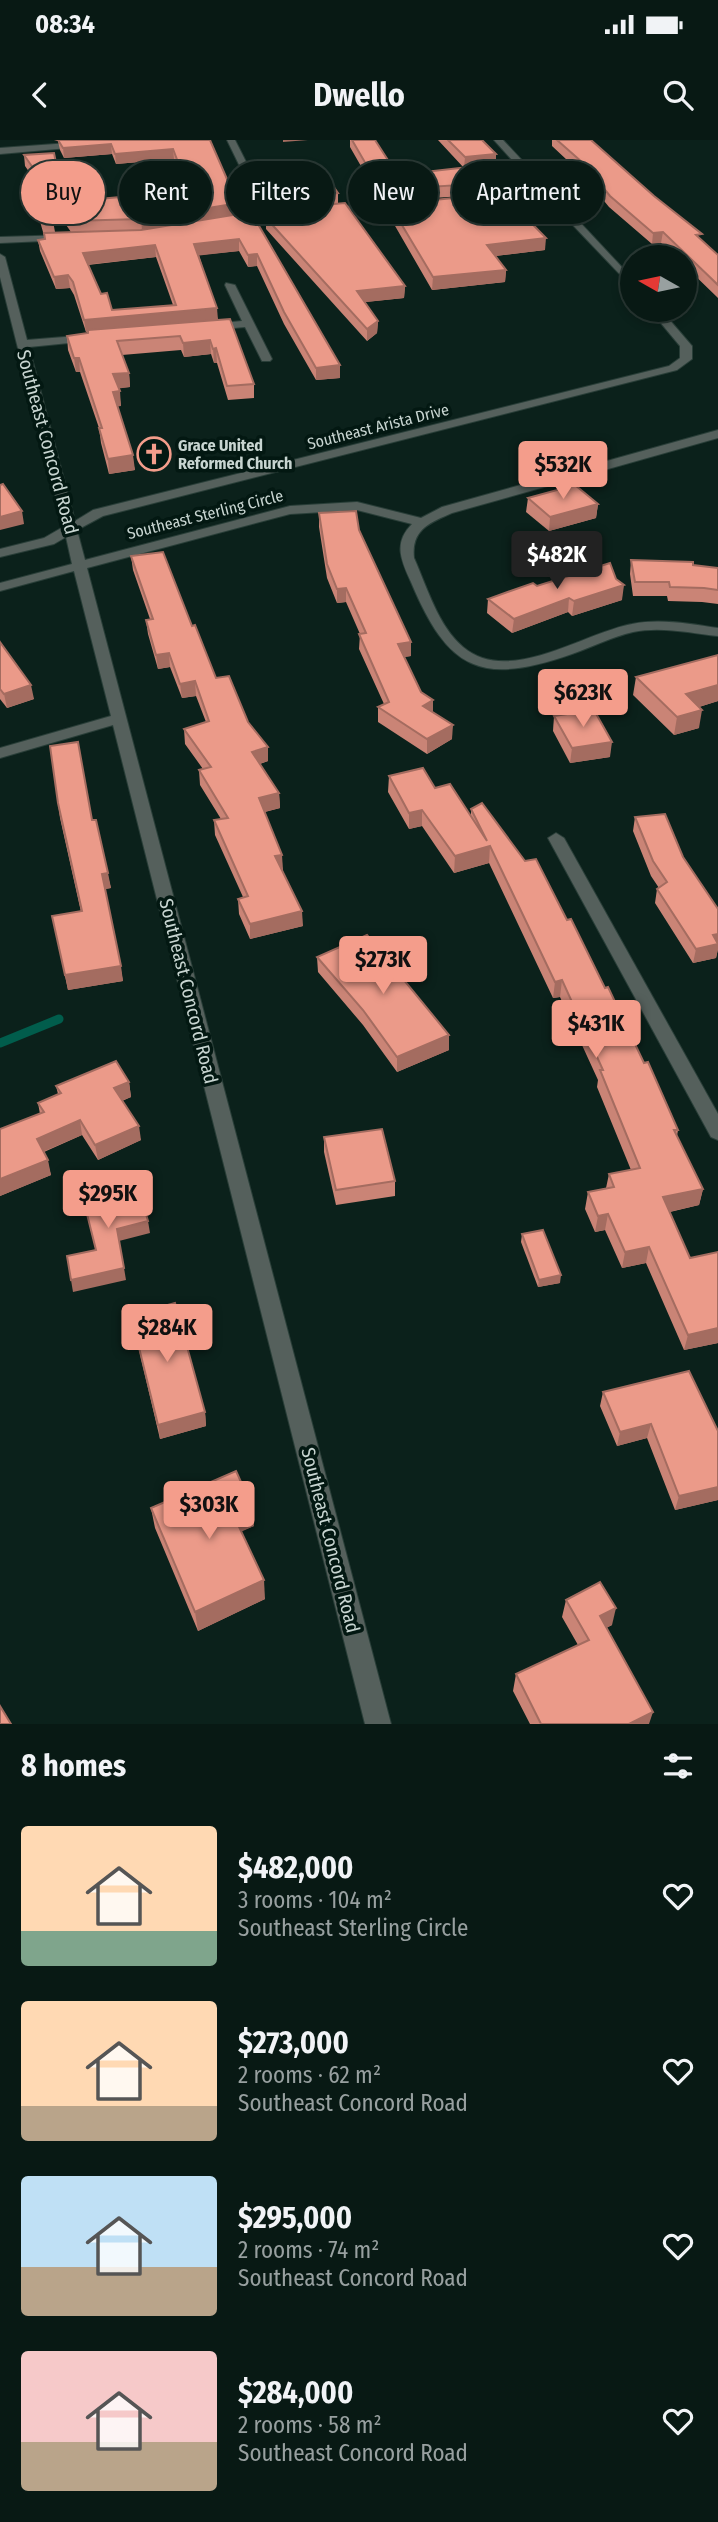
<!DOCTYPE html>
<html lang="en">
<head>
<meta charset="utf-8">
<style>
	:root { --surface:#081914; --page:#162622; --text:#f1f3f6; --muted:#98a0a0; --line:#293834; --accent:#f49d8b }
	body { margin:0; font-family:"Fira Sans Condensed",sans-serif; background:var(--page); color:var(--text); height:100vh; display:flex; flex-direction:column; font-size:26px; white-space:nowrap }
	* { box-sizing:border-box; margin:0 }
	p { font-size:23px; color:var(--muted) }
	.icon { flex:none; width:38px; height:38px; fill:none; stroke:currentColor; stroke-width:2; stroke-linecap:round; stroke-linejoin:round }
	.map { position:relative; height:1584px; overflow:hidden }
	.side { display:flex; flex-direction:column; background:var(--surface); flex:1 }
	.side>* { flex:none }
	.top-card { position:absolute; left:21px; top:21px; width:677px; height:63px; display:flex; gap:14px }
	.needle { width:46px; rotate:279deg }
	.tools { position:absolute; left:620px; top:105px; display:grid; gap:14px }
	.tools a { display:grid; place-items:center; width:77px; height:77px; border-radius:50%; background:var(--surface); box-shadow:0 4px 10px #0003,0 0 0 2px var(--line); font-size:35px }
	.price { position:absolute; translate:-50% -60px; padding:0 16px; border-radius:7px; background:var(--accent); color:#111; font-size:23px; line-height:46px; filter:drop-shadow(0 2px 4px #0008) }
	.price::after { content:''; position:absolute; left:50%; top:42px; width:21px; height:16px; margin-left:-10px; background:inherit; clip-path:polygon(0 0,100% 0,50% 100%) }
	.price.current { background:#222; color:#fff }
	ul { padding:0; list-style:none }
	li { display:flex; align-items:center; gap:21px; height:175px; padding:0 21px }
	li span { display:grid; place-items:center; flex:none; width:196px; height:140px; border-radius:7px; color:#555 }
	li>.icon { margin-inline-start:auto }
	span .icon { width:84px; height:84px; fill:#fffc; stroke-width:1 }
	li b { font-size:30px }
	h2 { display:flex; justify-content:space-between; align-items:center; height:84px; padding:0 21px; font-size:30px }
	.pill { padding:0 24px; border-radius:32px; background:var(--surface); box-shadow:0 4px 10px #0003,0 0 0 2px var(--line); font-size:24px; line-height:63px }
	.pill.current { background:var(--accent); color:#111 }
	.status { display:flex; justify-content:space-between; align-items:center; height:49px; padding:0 35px; background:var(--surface); direction:ltr }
	.status svg { height:19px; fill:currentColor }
	header { display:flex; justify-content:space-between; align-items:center; height:91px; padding:0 21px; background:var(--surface); font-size:32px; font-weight:700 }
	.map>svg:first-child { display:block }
</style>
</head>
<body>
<div class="status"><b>08:34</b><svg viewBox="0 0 49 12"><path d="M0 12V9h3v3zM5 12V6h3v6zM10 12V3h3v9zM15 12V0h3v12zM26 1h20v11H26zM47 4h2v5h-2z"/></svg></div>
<header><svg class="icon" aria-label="back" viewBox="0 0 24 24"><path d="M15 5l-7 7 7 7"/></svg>Dwello<svg class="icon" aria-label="search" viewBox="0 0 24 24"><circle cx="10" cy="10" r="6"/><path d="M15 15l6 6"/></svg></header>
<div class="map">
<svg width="718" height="1584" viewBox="0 0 718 1584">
	<rect width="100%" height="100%" fill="#0b211b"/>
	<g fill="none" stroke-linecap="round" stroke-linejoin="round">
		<!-- stream -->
		<path stroke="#015d4c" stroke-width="9" d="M0 903 59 879"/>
		<defs>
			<g id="minor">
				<path d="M227 0H235L272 73 377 63H411L416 66 411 69H377L230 82V78L233 77 263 74Z"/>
				<path d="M494 0H503L632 138V147L547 58 481 64 479 62 484 59 542 53Z"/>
				<path d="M83 2 80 7 0 14V8Z"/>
				<path d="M69 95V99L66 100 0 103V97Z"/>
				<path d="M0 114 5 117 27 200 89 195 94 198 89 201 29 207 75 381 93 370 669 226 680 218V206L650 170H661L692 206V219L677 230 103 376 77 390 85 420 290 366 357 362 421 378 442 367 718 290V298L452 373C429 383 411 390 414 418 427 447 438 486 463 507 509 546 583 493 632 484 660 478 690 484 718 488V496C691 493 660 486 633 492 612 497 592 507 572 514 480 546 448 530 411 442 401 420 393 403 412 384L357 370 290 374 87 428 391 1584H365L113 585 0 618V608L111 576 74 431 0 451V443L72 424 66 397 54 404 0 417V409L44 398 63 387 0 137Z"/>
				<path d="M226 143 235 145 272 219 270 221H262L245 187 211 190 206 187 211 184 242 181 225 145Z"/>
				<path d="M556 693 564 698 718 974V1000L711 997 548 698Z"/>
			</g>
		</defs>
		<!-- minor casing -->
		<use href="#minor" stroke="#293e38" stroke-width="2"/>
		<!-- minor -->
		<use href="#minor" fill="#55605c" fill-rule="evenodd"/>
	</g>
	<!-- wall -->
	<g fill="#ca8476" fill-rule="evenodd">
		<path d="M54 0H210L230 46 340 225V238L316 240 284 184 257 126 248 127 239 111 199 115 218 180 254 244V258L228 260 217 223H214L211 214 184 217 181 210 122 215 129 233 130 247 118 248 121 266H117L135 330 109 334 101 303 99 288 80 232H76L68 210 67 196 88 193V192H86L74 155 70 148 56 149 40 111 38 100 45 99 39 78 37 66 53 81 55 92H71L25 26 24 15 64 62 186 52 174 19 116 24 112 14 64 18 60 10 58 1ZM156 117 173 165 112 170 101 154 88 125Z"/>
		<path d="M350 0H375L395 31 416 33 464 28 438 0H482L496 24 477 27 492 43V54L404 60 545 110 495 116 506 130 505 142 432 150 387 72V61H381L350 7Z"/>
		<path d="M552 0H591L718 115V158L684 125V117H676L661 103 652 104 609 67 582 34 552 6Z"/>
		<path d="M293 37 338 53V64L405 146 404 158 365 162 378 181 377 193 367 201 266 89V78L312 74 311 66 305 67 293 49Z"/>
		<path d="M528 358 598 364 596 378 549 391 526 372Z"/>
		<path d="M319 373 359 390 411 516 404 517 421 552 433 560V572L452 599 427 614 378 582V567L384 564 359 509 360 494 346 462 337 463 327 438 319 387Z"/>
		<path d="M131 416 192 486 216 538 248 582 268 607V621L260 624 279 653 280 668 265 672 283 730H282L303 786 250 799 239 774 238 759 243 757 215 695 214 680 221 679 200 645 199 630 203 629 185 604 184 589 206 582 196 556 182 558 170 527 158 529 148 494 146 480 150 479 133 430Z"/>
		<path d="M631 420 693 425 718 428V464L702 462 668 461 667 456H633L630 434Z"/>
		<path d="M537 446 622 460 572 476 568 472 512 493 487 473 488 459Z"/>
		<path d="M0 502 34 559 7 568 0 559Z"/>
		<path d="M636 537 718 561 699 567V588L674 595 633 555Z"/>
		<path d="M554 576 610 617 570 623 553 591Z"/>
		<path d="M50 606 92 680 111 748 105 749 123 841 68 850 52 776 81 772 60 678Z"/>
		<path d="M389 636 435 648 471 676V669L567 780 605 848 678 990 677 996 703 1049 699 1065 670 1072 690 1118 718 1112V1203L684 1210 646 1123 622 1128 605 1090 595 1092 585 1069 588 1052 606 1048 609 1034 631 1030 597 947 598 940 560 857 553 858 489 723 454 733 422 686 409 689 388 652Z"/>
		<path d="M635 677 683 717 718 769V809L716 818 693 823 655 763 657 749 659 748 651 736 633 691Z"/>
		<path d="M317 817 449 895V910L397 932 363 885 318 832Z"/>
		<path d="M129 942 131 957 122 961 141 1000 98 1020 82 995 44 1012 51 1035 0 1056V989L40 974 38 963 58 954 56 946Z"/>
		<path d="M324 997 395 1041V1056L336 1065 324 1012Z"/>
		<path d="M522 1094 560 1143 538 1147 521 1102Z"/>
		<path d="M131 1175 205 1272 206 1286 160 1299 134 1189Z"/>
		<path d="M603 1252 718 1291V1360L675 1370 647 1298 617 1306 600 1266Z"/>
		<path d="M252 1366 254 1386 241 1391 265 1459 198 1491 155 1388 151 1368Z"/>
		<path d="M566 1460 612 1485 606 1488 649 1584H530L513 1551 516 1534 578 1505 562 1477Z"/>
	</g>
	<!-- shaded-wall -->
	<g fill="#a46c60">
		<path d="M283 0H308L283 2Z"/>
		<path d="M111 4 112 14 64 18 63 8Z"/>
		<path d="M173 9 174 19 116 24 115 14Z"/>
		<path d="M496 14V24L464 28 465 17Z"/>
		<path d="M245 62 246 73 142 90 141 79Z"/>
		<path d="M663 92 661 103 652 104 653 93Z"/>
		<path d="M546 98 545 110 486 117 487 105Z"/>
		<path d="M239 99V111L195 116 194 104Z"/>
		<path d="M155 105 156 117 84 125 83 113Z"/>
		<path d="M257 114V126L248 127V115Z"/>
		<path d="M506 130 505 142 432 150 433 137Z"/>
		<path d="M68 135 70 148 56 149 54 137Z"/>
		<path d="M405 146 404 158 357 163V151Z"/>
		<path d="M217 168 218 180 86 192 84 180Z"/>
		<path d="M378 181 377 193 367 201V189Z"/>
		<path d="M210 200 211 214 184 217 183 203Z"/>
		<path d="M216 208 217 223H214L213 209Z"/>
		<path d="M74 218H79L80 232H76Z"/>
		<path d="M340 225V238L316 240V228Z"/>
		<path d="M129 233 130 247 115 249 113 234Z"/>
		<path d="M120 251 121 266 114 267 113 252Z"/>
		<path d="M133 315 135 330 109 334 108 319Z"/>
		<path d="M598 364 596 378 549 391 550 377Z"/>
		<path d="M22 371 24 384 0 390V377Z"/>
		<path d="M624 445 622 460 572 476 574 461Z"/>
		<path d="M346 448V462L337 463V449Z"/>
		<path d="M569 458 568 472 512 493 514 479Z"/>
		<path d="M411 502V516L397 518 398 504Z"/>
		<path d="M169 513 170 527 158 529 156 515Z"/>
		<path d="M195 541 196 556 182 558 180 544Z"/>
		<path d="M31 545 34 559 7 568 4 554Z"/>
		<path d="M718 545V561L683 572 686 554Z"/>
		<path d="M433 560V575L423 566Z"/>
		<path d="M702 570 699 588 674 595 677 577Z"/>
		<path d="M453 585 452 599 427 614V599Z"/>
		<path d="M612 602 610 617 570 623 572 608Z"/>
		<path d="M268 607V621L253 626 252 612Z"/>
		<path d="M279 653 280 668 260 673 259 658Z"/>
		<path d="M422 670V686L409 689V673Z"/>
		<path d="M490 706 489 723 454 733 455 716Z"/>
		<path d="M282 715 283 730 276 731 275 716Z"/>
		<path d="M108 733 111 748 105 749 102 734Z"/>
		<path d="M302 771 303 786 250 799V784Z"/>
		<path d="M718 794V809L716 818 693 823 696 809 713 795Z"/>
		<path d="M121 826 123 841 68 850 65 835Z"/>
		<path d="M562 840 560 857 553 858 555 842Z"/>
		<path d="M449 895V910L397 932V917Z"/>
		<path d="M129 942 131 957 116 963 114 948Z"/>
		<path d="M80 980 82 995 40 1013 37 999Z"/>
		<path d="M139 986 141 1000 98 1020 95 1005Z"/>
		<path d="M48 1020 51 1035 0 1056V1039Z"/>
		<path d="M703 1049 699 1065 660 1074 663 1057Z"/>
		<path d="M608 1074 605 1090 595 1092 598 1076Z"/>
		<path d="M148 1081 150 1093 119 1101 117 1089Z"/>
		<path d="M649 1107 646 1123 622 1128 625 1112Z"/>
		<path d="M124 1128 126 1140 73 1152 71 1140Z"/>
		<path d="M561 1135 560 1143 538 1147 539 1140Z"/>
		<path d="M718 1188V1203L684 1210 688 1195Z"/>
		<path d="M205 1272 206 1286 160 1299 158 1285Z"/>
		<path d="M651 1284 647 1298 617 1306 620 1292Z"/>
		<path d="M718 1347V1360L675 1370 679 1356Z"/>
		<path d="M252 1366 254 1386 236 1394 233 1374Z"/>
		<path d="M264 1440 265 1459 198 1491 195 1472Z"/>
		<path d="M616 1468 612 1485 596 1493 600 1476Z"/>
		<path d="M653 1572 649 1584H629Z"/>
	</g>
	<!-- building -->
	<g fill="#eb9a89" stroke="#a46c60" stroke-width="2" fill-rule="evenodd">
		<path d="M58 0H210L230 46H236L245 62 141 79 70 81 24 15 54 13 64 62 189 51 173 9 115 14 111 4 63 8Z"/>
		<path d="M352 0H375L395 31 414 30 416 33 477 26 492 43 381 50Z"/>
		<path d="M448 0H482L496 14 465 17Z"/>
		<path d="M557 0H591L654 56 702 94 696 95 718 115V145L663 92 653 93 610 56 583 23Z"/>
		<path d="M325 34 338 53 305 55 293 37Z"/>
		<path d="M502 53 546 98 487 105 506 130 433 137 387 60H434Z"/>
		<path d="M345 63 405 146 357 151 378 181 367 189 266 78 317 73 311 66Z"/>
		<path d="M37 66 53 81H41Z"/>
		<path d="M251 72 340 225 316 228 284 172 257 114 248 115 239 99 194 104 217 168 84 180 73 142 68 135 54 137 38 100 45 99 44 93 141 90ZM155 105 176 165 112 170 107 153 101 154 83 113Z"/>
		<path d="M230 179 254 244 227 246 216 208 213 209 210 200 183 203 180 196 117 201 129 233 113 234 120 251 113 252 133 315 108 319 99 288H102L79 218H74L67 196 88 193V190Z"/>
		<path d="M3 344 22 371 0 377V345Z"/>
		<path d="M575 345 598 364 550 377 528 358Z"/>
		<path d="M356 371 359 390 411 502 398 504 421 552 433 560 423 566 453 585 427 599 378 567 389 562 359 494 366 493 346 448 337 449 327 424 319 373Z"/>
		<path d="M163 412 192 486 195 485 216 538 229 536 248 582 268 607 252 612 279 653 259 658 282 715 275 716 302 771 250 784 238 759 248 756 214 680 228 678 199 630 211 627 184 589 209 581 195 541 180 544 169 513 156 515 146 480 153 479 131 416Z"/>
		<path d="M631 420 693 422V425L718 428V450L704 448 670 447 669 442H635Z"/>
		<path d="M610 423 616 439 624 445 574 461 569 458 514 479 488 459 533 443 537 446Z"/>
		<path d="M0 502 31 545 4 554 0 549Z"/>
		<path d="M718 515V545L686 554 702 570 677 577 636 537Z"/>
		<path d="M594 570 612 602 572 608 554 576Z"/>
		<path d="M78 602 92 680H96L108 733 102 734 121 826 65 835 52 776 82 771 58 663 50 606Z"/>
		<path d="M423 628 435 648 450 644 487 701 471 669 482 663 525 721 536 719 567 780 571 779 605 848 608 847 644 923 648 922 678 990H674L703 1049 663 1057 690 1118 718 1112V1188L688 1195 649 1107 625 1112 608 1074 598 1076 588 1052 614 1047 609 1034 640 1028 600 930H603L562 840 555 842 490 706 455 716 422 670 409 673 389 636Z"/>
		<path d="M665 674 683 717 718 769V794L713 795 718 804 696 809 657 749 667 742 653 721 635 677Z"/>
		<path d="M367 795 449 895 397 917 363 870 317 817Z"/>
		<path d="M116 921 129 942 114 948 139 986 95 1005 80 980 37 999 48 1020 0 1039V989L44 972 38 963 61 953 56 946Z"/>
		<path d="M382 989 395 1041 336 1050 324 997Z"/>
		<path d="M137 1044 148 1081 117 1089 124 1128 71 1140 67 1116 96 1110 83 1058Z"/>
		<path d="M543 1090 561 1135 539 1140 522 1094Z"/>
		<path d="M175 1163 205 1272 158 1285 131 1175Z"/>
		<path d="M689 1231 718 1291V1347L679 1356 651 1284 620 1292 603 1252Z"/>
		<path d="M236 1331 252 1366 233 1374 264 1440 195 1472 151 1368Z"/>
		<path d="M600 1442 616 1468 600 1476 653 1572 629 1584H541L516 1534 589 1500 566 1460Z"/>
		<path d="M0 1566 11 1584H0Z"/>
	</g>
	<!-- icons -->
	<defs>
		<symbol id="church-ring" viewBox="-11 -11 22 22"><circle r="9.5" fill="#031812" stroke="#f49d8b" stroke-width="1.5"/><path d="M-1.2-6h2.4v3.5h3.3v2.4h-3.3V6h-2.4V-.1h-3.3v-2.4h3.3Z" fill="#f49d8b"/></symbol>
	</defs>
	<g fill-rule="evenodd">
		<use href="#church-ring" x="135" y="295" width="38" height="38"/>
	</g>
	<g text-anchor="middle" stroke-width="7" stroke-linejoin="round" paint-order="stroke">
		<!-- far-street labels -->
		<g font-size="16" fill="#c8d5d1" stroke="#031812">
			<text transform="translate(378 286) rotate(-14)" y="6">Southeast Arista Drive</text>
			<text transform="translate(205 374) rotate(-14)" y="6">Southeast Sterling Circle</text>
		</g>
		<!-- far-poi labels -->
		<g font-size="16" font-weight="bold" fill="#c8d5d1" stroke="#031812" text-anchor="start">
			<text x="178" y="311">Grace United<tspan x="178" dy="18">Reformed Church</tspan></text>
		</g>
		<!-- street labels -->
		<g font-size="19" fill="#c8d5d1" stroke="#031812">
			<text transform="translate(48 302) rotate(75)" y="7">Southeast Concord Road</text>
			<text transform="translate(189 851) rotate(76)" y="7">Southeast Concord Road</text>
			<text transform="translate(331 1400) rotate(76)" y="7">Southeast Concord Road</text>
		</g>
	</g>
</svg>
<div class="tools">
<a><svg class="needle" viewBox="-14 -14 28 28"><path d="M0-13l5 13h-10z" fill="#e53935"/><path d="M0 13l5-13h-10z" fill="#98a0a0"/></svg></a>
</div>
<b class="price" style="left:563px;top:361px">$532K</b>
<b class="price current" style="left:557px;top:451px">$482K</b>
<b class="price" style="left:583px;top:589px">$623K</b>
<b class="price" style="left:383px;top:856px">$273K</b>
<b class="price" style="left:596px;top:920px">$431K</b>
<b class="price" style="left:108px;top:1090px">$295K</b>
<b class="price" style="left:167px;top:1224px">$284K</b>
<b class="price" style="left:209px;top:1401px">$303K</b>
<div class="top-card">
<a class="pill current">Buy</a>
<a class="pill">Rent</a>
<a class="pill">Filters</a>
<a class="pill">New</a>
<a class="pill">Apartment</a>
</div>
</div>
<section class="side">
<h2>8 homes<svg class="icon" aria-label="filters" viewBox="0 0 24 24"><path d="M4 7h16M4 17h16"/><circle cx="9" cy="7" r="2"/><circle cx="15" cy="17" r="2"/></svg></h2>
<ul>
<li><span style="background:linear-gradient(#ffd9b3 75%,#7fa58c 0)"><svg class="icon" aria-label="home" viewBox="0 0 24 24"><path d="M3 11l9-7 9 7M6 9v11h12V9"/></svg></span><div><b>$482,000</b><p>3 rooms · 104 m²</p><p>Southeast Sterling Circle</p></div><svg class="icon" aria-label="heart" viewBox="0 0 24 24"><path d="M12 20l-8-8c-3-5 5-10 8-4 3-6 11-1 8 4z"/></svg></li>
<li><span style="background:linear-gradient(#ffd9b3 75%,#b9a48a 0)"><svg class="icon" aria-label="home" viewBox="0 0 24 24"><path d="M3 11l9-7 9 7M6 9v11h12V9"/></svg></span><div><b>$273,000</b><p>2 rooms · 62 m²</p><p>Southeast Concord Road</p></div><svg class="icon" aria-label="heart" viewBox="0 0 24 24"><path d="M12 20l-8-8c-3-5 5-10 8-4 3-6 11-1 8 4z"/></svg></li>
<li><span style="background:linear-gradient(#bfe0f5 65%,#b9a48a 0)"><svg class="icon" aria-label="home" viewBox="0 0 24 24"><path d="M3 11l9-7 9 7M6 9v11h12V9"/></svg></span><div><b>$295,000</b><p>2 rooms · 74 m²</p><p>Southeast Concord Road</p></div><svg class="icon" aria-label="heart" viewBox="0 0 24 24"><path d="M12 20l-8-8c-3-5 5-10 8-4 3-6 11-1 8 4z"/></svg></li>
<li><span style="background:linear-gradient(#f6c9c9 65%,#b9a48a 0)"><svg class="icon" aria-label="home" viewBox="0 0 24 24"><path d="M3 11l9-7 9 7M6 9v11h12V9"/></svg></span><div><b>$284,000</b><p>2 rooms · 58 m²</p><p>Southeast Concord Road</p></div><svg class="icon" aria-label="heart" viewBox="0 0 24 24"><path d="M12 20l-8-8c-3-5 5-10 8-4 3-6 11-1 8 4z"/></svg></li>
</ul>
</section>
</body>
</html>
